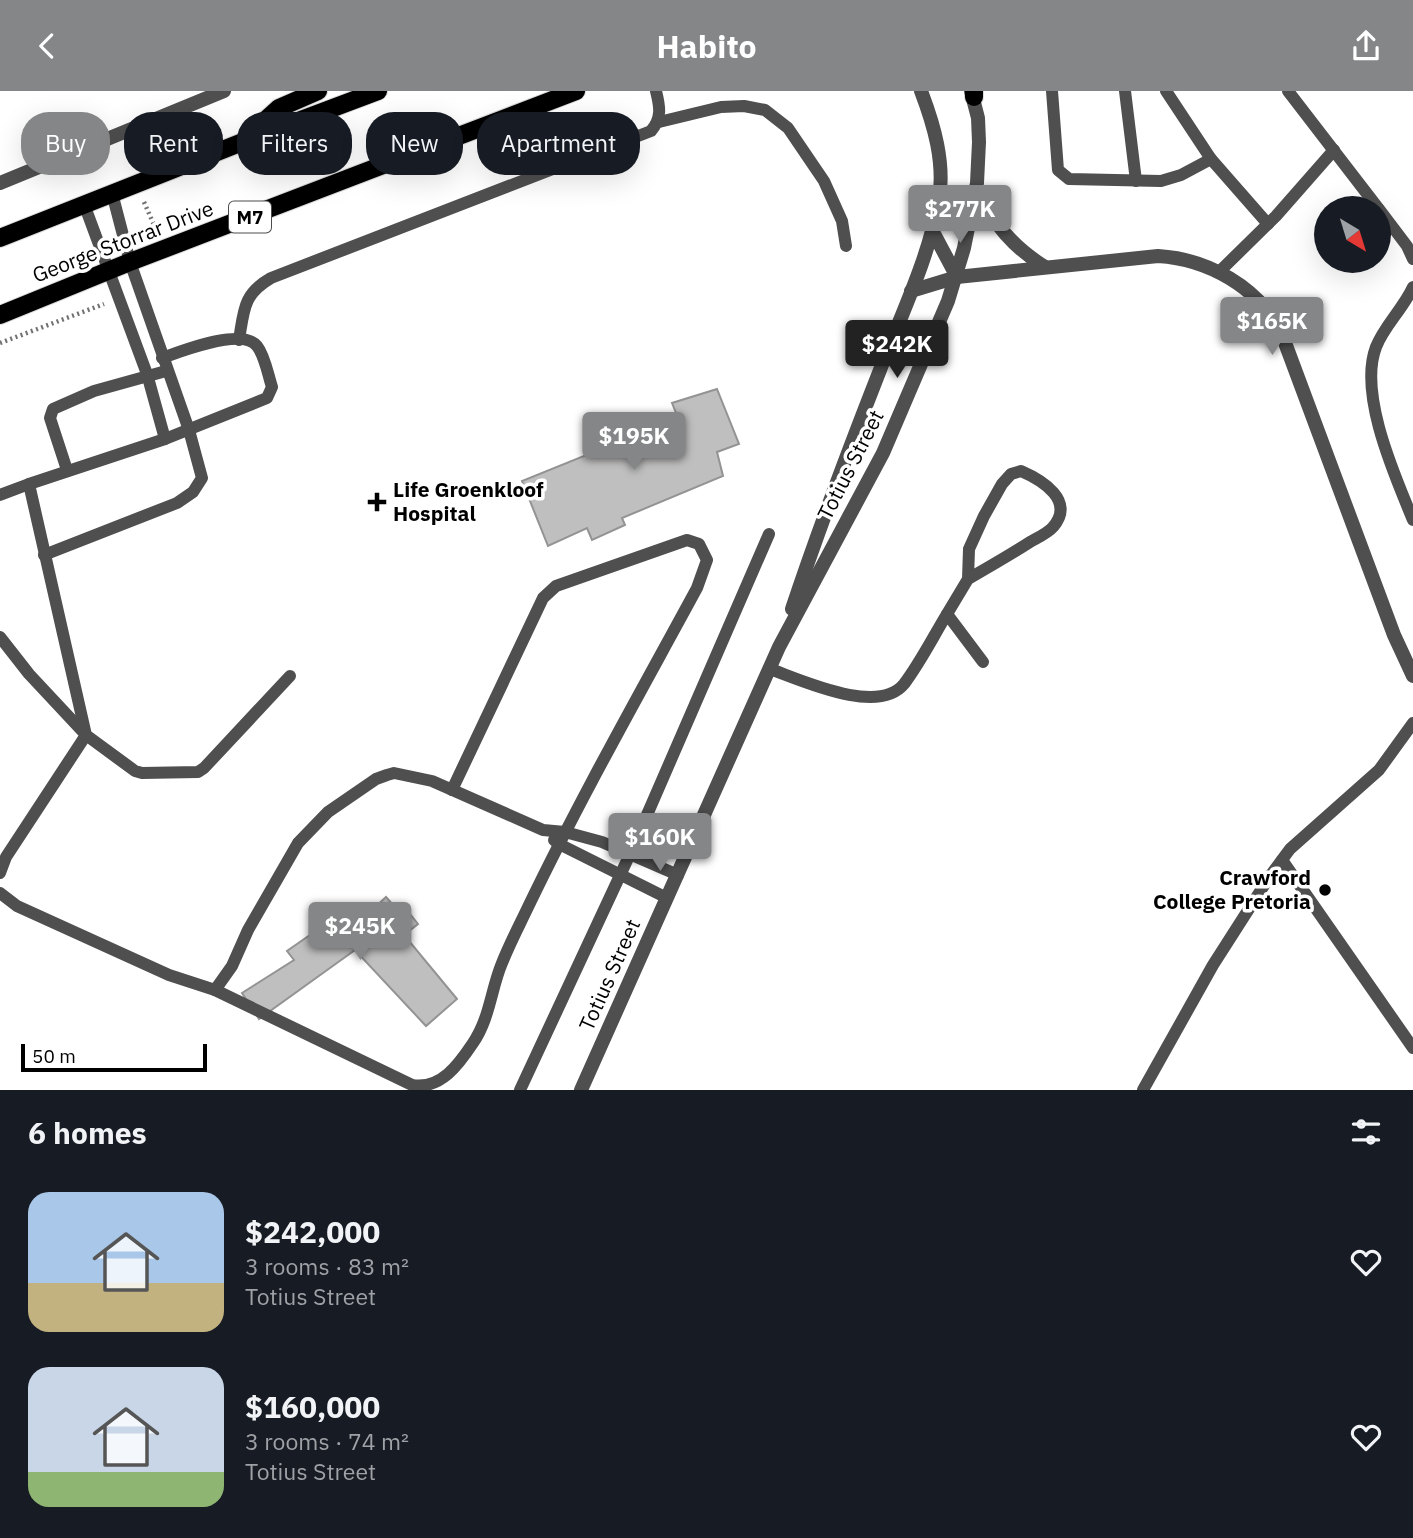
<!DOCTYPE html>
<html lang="en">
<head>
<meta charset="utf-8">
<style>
	:root { --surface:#171b24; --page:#242831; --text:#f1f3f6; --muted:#9ea1a6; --accent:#858687 }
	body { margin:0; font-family:"IBM Plex Sans",sans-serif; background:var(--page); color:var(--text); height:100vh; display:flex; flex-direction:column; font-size:26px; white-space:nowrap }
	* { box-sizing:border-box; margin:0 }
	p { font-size:23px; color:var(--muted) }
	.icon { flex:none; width:38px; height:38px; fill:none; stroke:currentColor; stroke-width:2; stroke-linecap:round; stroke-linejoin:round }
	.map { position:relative; height:999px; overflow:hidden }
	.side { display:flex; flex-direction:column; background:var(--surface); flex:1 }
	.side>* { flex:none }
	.guide { position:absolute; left:21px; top:21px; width:700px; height:63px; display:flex; gap:14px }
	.needle { width:46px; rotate:142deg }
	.tools { position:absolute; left:1314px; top:105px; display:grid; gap:14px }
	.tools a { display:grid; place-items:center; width:77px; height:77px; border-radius:50%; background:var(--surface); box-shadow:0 7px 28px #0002; font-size:35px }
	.scale { position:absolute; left:21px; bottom:18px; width:186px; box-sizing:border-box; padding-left:7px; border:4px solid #000; border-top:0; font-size:19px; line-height:24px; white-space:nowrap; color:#000; -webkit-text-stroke:5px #fff; paint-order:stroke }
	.price { position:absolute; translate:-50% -60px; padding:0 16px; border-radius:7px; background:var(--accent); color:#fff; font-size:23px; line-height:46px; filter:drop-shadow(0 2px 4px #0008) }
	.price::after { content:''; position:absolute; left:50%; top:42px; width:21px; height:16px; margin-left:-10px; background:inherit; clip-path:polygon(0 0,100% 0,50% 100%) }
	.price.current { background:#222; color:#fff }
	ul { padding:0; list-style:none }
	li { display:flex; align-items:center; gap:21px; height:175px; padding:0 28px }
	li span { display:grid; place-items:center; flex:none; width:196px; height:140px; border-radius:21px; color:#555 }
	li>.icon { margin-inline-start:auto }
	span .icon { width:84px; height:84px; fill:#fffc; stroke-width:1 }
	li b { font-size:30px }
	h2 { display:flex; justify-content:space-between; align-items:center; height:84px; padding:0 28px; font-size:30px }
	.tag { padding:0 24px; border-radius:28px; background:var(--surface); box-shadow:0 7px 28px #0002; font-size:24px; line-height:63px }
	.tag.current { background:var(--accent); color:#fff }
	header { display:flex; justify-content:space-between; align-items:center; height:91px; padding:0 28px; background:var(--accent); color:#fff; font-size:32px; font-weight:700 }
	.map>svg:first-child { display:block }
</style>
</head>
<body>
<header><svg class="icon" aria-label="back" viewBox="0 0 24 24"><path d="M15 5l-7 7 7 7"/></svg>Habito<svg class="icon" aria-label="share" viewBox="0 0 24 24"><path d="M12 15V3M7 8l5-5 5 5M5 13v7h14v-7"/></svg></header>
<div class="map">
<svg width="1413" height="999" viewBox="0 0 1413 999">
	<rect width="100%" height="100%" fill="#fff"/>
	<!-- building -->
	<g fill="#bfbfbf" stroke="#939393" stroke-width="2">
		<path d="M506 68 508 73 500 76 498 71Z"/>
		<path d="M717 298 739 353 717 361 723 385 622 427 625 434 592 449 587 437 548 455 522 390 678 327 672 312Z"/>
		<path d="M386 806 400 822 406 818 418 833 404 844 457 908 426 935 355 859 259 928 242 902 294 869 287 860 333 828 340 835 363 815 370 821Z"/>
	</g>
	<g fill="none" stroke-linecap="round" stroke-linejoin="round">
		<defs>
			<g id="primary">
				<path d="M974 6V0"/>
				<path d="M248 45 279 17 318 0"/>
				<path d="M0 147 240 52 378 0"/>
				<path d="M0 224 130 171 576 0"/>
			</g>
		</defs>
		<!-- primary casing -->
		<use href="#primary" stroke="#dbdbdb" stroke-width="20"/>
		<!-- path -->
		<g stroke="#717171" stroke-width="4.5" stroke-dasharray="2 3.5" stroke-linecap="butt">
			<path d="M144 111 157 141"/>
			<path d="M0 252 104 213"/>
		</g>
		<!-- service -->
		<g stroke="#4f4f4f" stroke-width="12">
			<path d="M1052 0 1058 79 1069 88 1161 90 1181 84 1211 68"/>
			<path d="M1125 0 1136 90"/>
			<path d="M1166 0 1211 68 1268 133"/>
			<path d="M1288 0 1378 117"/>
			<path d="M659 31 721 16 744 15 765 19 788 37 824 90 842 130 846 155"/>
			<path d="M84 113 147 283 165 348"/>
			<path d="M1379 118 1407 155 1413 168"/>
			<path d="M1219 181 1276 125 1334 59"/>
			<path d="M1413 196C1403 218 1384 235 1376 256 1358 303 1395 385 1413 429"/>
			<path d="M239 249C244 219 243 203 271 187L651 40C662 27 660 16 656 0"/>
			<path d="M162 267C182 260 242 236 257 255 265 265 268 284 272 296L267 307 165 348 29 393 86 644 135 680 142 682 198 681 204 677 290 585"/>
			<path d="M67 379 50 327 53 318 94 300 166 280"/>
			<path d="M0 404 29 393"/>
			<path d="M44 464 177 412 193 401 202 387 189 339 130 171 112 102"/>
			<path d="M947 523 968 488 969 458 984 425 1002 393 1011 383 1021 380C1042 389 1076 410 1053 436 1048 442 1037 447 1030 451 1010 464 989 476 968 488"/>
			<path d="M0 546 29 583 86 644 6 766 0 782"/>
			<path d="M770 578C801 589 878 625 904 593 920 572 933 546 947 523L983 571"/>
			<path d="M554 749 559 753 667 807"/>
			<path d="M1282 769 1413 957"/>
			<path d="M0 802 17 815 169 884 215 899 232 875 248 839 298 752 328 721 376 688 387 684 394 682 432 690 543 739 565 741 602 751 678 784"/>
			<path d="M215 899 412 994C441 999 459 973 473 952 490 927 491 898 502 872 510 852 520 833 529 814 581 706 640 602 697 497L707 469 699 453 687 449 556 495 543 507 452 699"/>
			<path d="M520 999 630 763 769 443"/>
			<path d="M1143 999 1213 874 1270 785 1290 758 1379 679 1413 632"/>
		</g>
		<!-- minor -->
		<g stroke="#4f4f4f" stroke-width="14">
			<path d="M0 92 224 0"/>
			<path d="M976 102C997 134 1011 155 1045 176"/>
			<path d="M932 139 957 186"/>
			<path d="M911 200 957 186 1158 165C1208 168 1258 196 1281 241L1394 544 1413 585"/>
			<path d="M792 518C819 437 849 358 880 279 901 224 929 167 939 109 945 71 934 34 921 0"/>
			<path d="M581 999 779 556 883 362 948 210 964 157 977 92 979 51 978 27 971 0"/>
		</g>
		<!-- primary -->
		<use href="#primary" stroke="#000" stroke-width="18"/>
	</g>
	<!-- markers -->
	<g fill="#000" stroke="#fff" stroke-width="2.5">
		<path d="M373.5 400.5h7v7h7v7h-7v7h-7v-7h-7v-7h7z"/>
		<circle cx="1325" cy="799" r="7"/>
	</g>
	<g text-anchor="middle" stroke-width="7" stroke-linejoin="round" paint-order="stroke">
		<!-- shield labels -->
		<rect fill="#fff" stroke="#4c4c4c" stroke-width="2" x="229" y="110.5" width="42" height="31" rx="5"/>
		<g font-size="19" font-weight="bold" fill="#000">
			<text x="250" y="133">M7</text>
		</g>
		<!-- street labels -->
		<g font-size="21" fill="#000" stroke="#fff">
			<text transform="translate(123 151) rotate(-21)" y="7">George Storrar Drive</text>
			<text transform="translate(851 374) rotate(-63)" y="7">Totius Street</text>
			<text transform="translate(610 884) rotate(-66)" y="7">Totius Street</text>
		</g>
		<!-- poi labels -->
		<g font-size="21" font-weight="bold" fill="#000" stroke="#fff" text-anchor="start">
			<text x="393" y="406">Life Groenkloof<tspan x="393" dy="24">Hospital</tspan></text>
			<text x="1311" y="794" text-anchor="end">Crawford<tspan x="1311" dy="24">College Pretoria</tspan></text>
		</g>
	</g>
</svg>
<div class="tools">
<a><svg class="needle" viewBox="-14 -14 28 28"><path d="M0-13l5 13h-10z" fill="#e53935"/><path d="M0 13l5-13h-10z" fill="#9ea1a6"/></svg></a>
</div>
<div class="scale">50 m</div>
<b class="price" style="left:960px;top:154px">$277K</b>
<b class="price" style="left:1272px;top:266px">$165K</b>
<b class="price current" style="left:897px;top:289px">$242K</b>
<b class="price" style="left:634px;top:381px">$195K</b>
<b class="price" style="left:660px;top:782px">$160K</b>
<b class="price" style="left:360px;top:871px">$245K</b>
<div class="guide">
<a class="tag current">Buy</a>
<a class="tag">Rent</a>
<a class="tag">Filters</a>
<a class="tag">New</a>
<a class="tag">Apartment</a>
</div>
</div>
<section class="side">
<h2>6 homes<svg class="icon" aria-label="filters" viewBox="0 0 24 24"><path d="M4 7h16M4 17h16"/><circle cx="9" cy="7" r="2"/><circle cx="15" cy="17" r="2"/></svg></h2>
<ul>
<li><span style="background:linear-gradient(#a9c7e8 65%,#c2b280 0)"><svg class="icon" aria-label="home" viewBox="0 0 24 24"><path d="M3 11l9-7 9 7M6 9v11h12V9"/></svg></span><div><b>$242,000</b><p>3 rooms · 83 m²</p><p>Totius Street</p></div><svg class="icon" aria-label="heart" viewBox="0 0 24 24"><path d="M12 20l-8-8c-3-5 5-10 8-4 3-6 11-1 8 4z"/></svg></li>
<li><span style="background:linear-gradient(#c9d6e8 75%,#8fb573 0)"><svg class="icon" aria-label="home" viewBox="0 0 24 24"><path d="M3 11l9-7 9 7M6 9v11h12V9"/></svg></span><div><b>$160,000</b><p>3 rooms · 74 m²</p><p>Totius Street</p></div><svg class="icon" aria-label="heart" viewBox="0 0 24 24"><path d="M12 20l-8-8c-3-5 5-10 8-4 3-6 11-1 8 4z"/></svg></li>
</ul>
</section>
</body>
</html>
